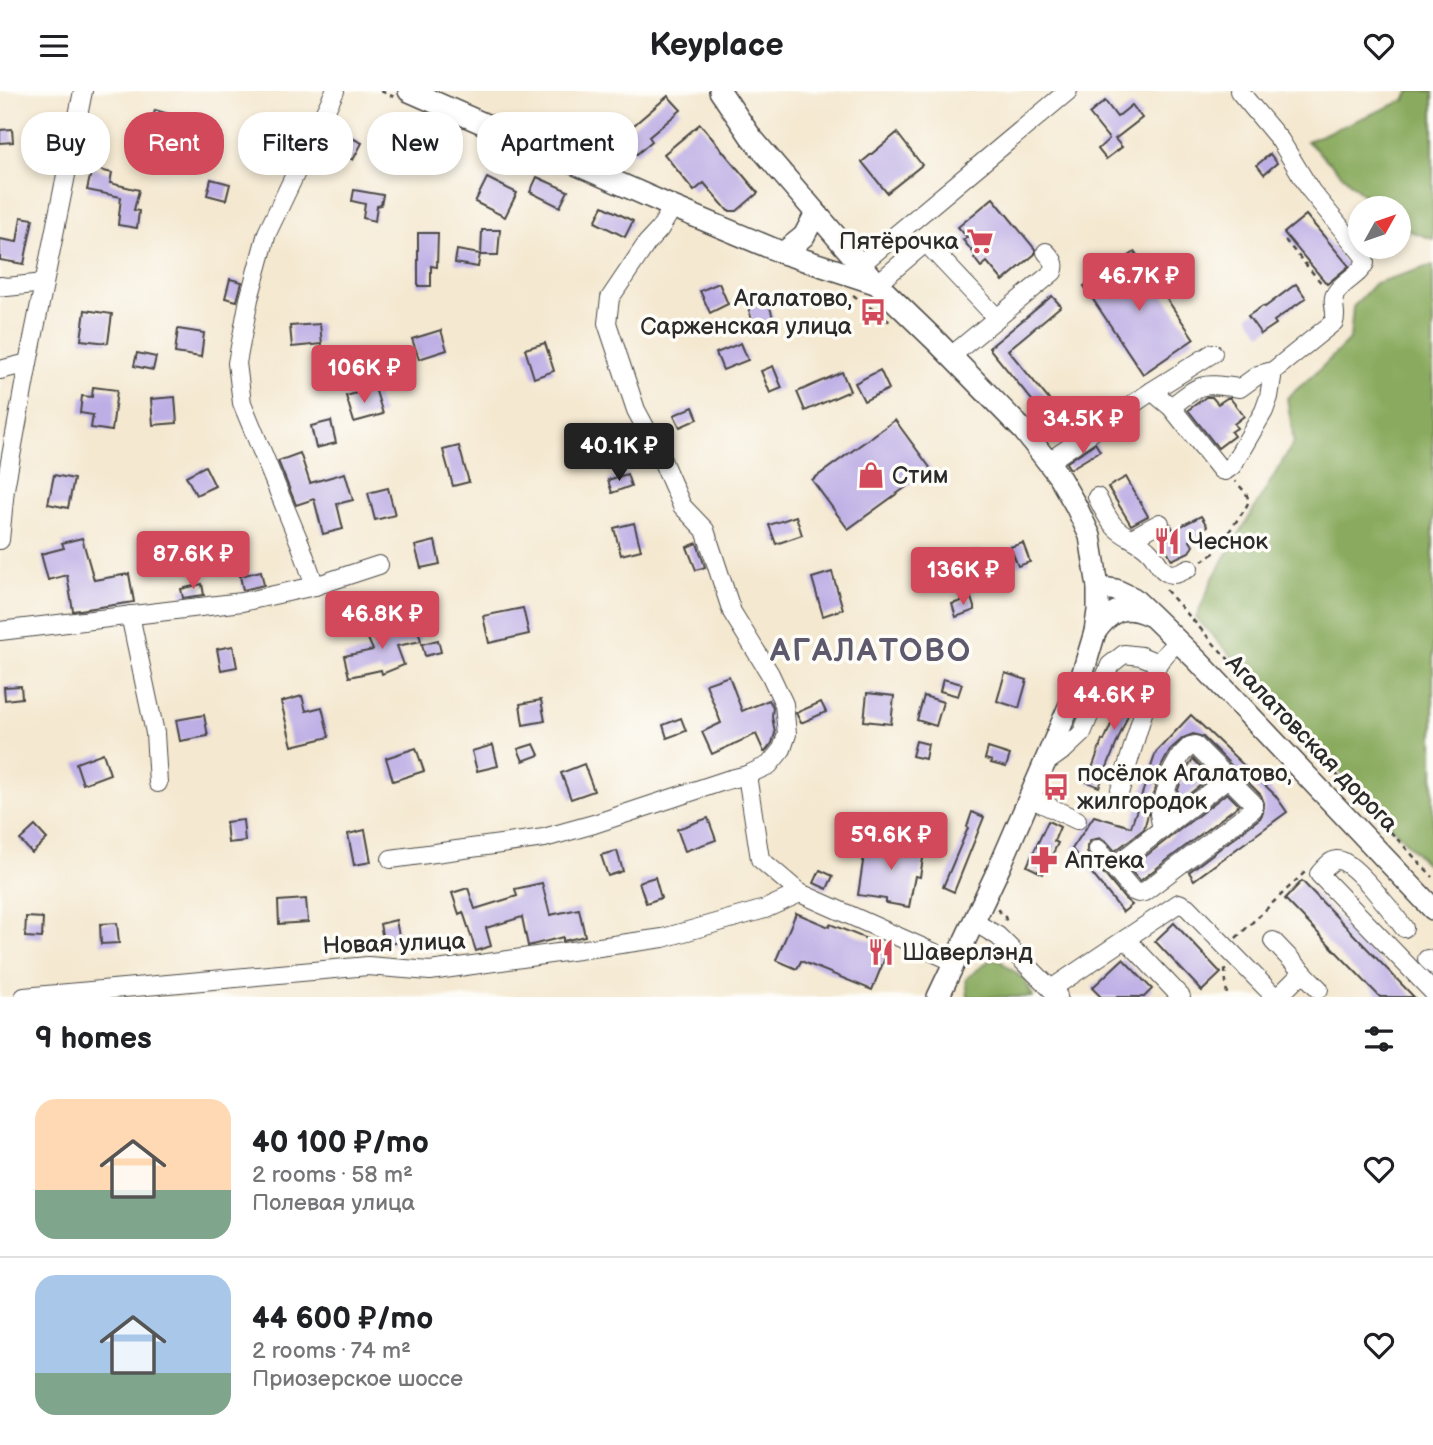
<!DOCTYPE html>
<html lang="en">
<head>
<meta charset="utf-8">
<style>
	:root { --surface:#fff; --page:#f2f2f2; --text:#202124; --muted:#757577; --line:#e0e0e0; --accent:#d1495b }
	body { margin:0; font-family:"Balsamiq Sans",sans-serif; background:var(--page); color:var(--text); height:100vh; display:flex; flex-direction:column; font-size:26px; white-space:nowrap }
	* { box-sizing:border-box; margin:0 }
	p { font-size:23px; color:var(--muted) }
	.icon { flex:none; width:38px; height:38px; fill:none; stroke:currentColor; stroke-width:2; stroke-linecap:round; stroke-linejoin:round }
	.map { position:relative; height:906px; overflow:hidden }
	.drawer { display:flex; flex-direction:column; background:var(--surface); flex:1 }
	.drawer>* { flex:none }
	.guide { position:absolute; left:21px; top:21px; width:700px; height:63px; display:flex; gap:14px }
	.needle { width:46px; rotate:50deg }
	.buttons { position:absolute; left:1348px; top:105px; display:grid; gap:14px }
	.buttons a { display:grid; place-items:center; width:63px; height:63px; border-radius:50%; background:var(--surface); box-shadow:0 4px 10px #0003; font-size:35px }
	.price { position:absolute; translate:-50% -60px; padding:0 16px; border-radius:7px; background:var(--accent); color:#fff; font-size:23px; line-height:46px; filter:drop-shadow(0 2px 4px #0008) }
	.price::after { content:''; position:absolute; left:50%; top:42px; width:21px; height:16px; margin-left:-10px; background:inherit; clip-path:polygon(0 0,100% 0,50% 100%) }
	.price.selected { background:#222; color:#fff }
	ul { padding:0; list-style:none }
	li { display:flex; align-items:center; gap:21px; height:175px; padding:0 35px }
	li+li { border-top:2px solid var(--line) }
	li span { display:grid; place-items:center; flex:none; width:196px; height:140px; border-radius:21px; color:#555 }
	li>.icon { margin-inline-start:auto }
	span .icon { width:84px; height:84px; fill:#fffc; stroke-width:1 }
	li b { font-size:30px }
	h2 { display:flex; justify-content:space-between; align-items:center; height:84px; padding:0 35px; font-size:30px }
	.tag { padding:0 24px; border-radius:28px; background:var(--surface); box-shadow:0 4px 10px #0003; font-size:24px; line-height:63px }
	.tag.selected { background:var(--accent); color:#fff }
	header { display:flex; justify-content:space-between; align-items:center; height:91px; padding:0 35px; background:var(--surface); font-size:32px; font-weight:700 }
	.map>svg:first-child { display:block }
</style>
</head>
<body>
<header><svg class="icon" aria-label="menu" viewBox="0 0 24 24"><path d="M4 6h16M4 12h16M4 18h16"/></svg>Keyplace<svg class="icon" aria-label="heart" viewBox="0 0 24 24"><path d="M12 20l-8-8c-3-5 5-10 8-4 3-6 11-1 8 4z"/></svg></header>
<div class="map">
<svg width="1433" height="906" viewBox="0 0 1433 906">
	<rect width="100%" height="100%" fill="#fdfcf7"/>
	<filter id="ink" filterUnits="userSpaceOnUse"><feTurbulence type="fractalNoise" baseFrequency=".0143" numOctaves="2"/><feDisplacementMap in="SourceGraphic" scale="14" xChannelSelector="R" yChannelSelector="G"/><feConvolveMatrix kernelMatrix="1 2 1 2 8 2 1 2 1" color-interpolation-filters="sRGB"/></filter>
	<filter id="wash" filterUnits="userSpaceOnUse"><feTurbulence type="fractalNoise" baseFrequency=".00686" numOctaves="4" result="noise"/><feDisplacementMap in="SourceGraphic" scale="28" xChannelSelector="R" yChannelSelector="G"/><feGaussianBlur stdDeviation="1.57" result="paint"/><feColorMatrix in="noise" values="0 0 0 0 0 0 0 0 0 0 0 0 0 0 0 0 0 1.4 0 .05"/><feComposite in="paint" operator="in"/></filter>
	<g filter="url(#wash)">
		<rect width="100%" height="100%" fill="#f4e8d0"/>
		<!-- forest -->
		<g fill="#8aab5f" stroke="#5a6b45" stroke-width="2">
			<path d="M1410 0H1433V148L1398 136V117H1377L1307 50 1405 9Z"/>
			<path d="M1433 174V780L1196 527 1213 487 1294 351 1287 307 1321 277 1350 248 1353 216 1375 192Z"/>
			<path d="M991 868 1000 870 1025 889 1033 906H968L966 888Z"/>
		</g>
		<g id="blocks">
			<!-- building -->
			<g fill="#bdaee5">
				<path d="M668 5 681 19 649 46 652 50 637 63 613 52Z"/>
				<path d="M1105 10 1117 26 1132 14 1142 27 1115 48 1122 56 1106 68 1098 58 1109 48 1089 23Z"/>
				<path d="M155 19 169 23 163 52 148 48Z"/>
				<path d="M40 25 53 27 49 46 36 43Z"/>
				<path d="M700 33 758 102 737 120H728L704 92 694 100 664 63Z"/>
				<path d="M12 38 13 51 0 52V39Z"/>
				<path d="M897 42 922 74 887 102 862 71Z"/>
				<path d="M344 43 362 52 353 69 335 59Z"/>
				<path d="M1270 63 1277 72 1264 83 1257 74Z"/>
				<path d="M92 77 112 82 110 92 139 99 134 119 139 120 137 137 118 134 121 106 87 99Z"/>
				<path d="M537 86 568 100 560 116 530 101Z"/>
				<path d="M487 87 517 102 505 126 475 111Z"/>
				<path d="M211 88 230 93 226 109 207 104Z"/>
				<path d="M354 99 383 104 381 114 377 115 375 130 363 127 365 113 352 110Z"/>
				<path d="M993 107 1035 158V163L1003 190 987 171 981 176 974 167 976 165 963 149 967 146 958 136Z"/>
				<path d="M603 115 633 130 625 146 595 131Z"/>
				<path d="M1306 124 1349 175 1327 193 1284 142Z"/>
				<path d="M21 126 33 128 24 173 0 169V148L17 151Z"/>
				<path d="M482 139H500L498 164H481Z"/>
				<path d="M418 142H438L437 176 431 175V195H418Z"/>
				<path d="M457 159 480 163 478 176 455 172Z"/>
				<path d="M1135 161 1194 248 1143 283 1084 195Z"/>
				<path d="M230 188 242 191 237 210 225 207Z"/>
				<path d="M719 192 728 213 710 222 700 200Z"/>
				<path d="M1296 193 1306 207 1274 230 1276 233 1261 243 1248 225 1263 215 1265 216Z"/>
				<path d="M1052 205 1061 215 1008 259 1074 339 1063 347 989 257Z"/>
				<path d="M768 210 775 233 755 239 748 216Z"/>
				<path d="M85 219 112 223 108 252 81 249Z"/>
				<path d="M320 233 322 253 292 256 290 235Z"/>
				<path d="M178 238 204 242 201 266 175 262Z"/>
				<path d="M441 239 447 259 419 268 412 248Z"/>
				<path d="M545 252 554 280 534 287 525 258Z"/>
				<path d="M741 252 748 269 723 279 716 262Z"/>
				<path d="M137 262 156 266 153 279 134 275Z"/>
				<path d="M773 275 782 297 770 302 761 280Z"/>
				<path d="M880 279 889 298 864 310 855 292Z"/>
				<path d="M842 281 850 300 805 320 797 301Z"/>
				<path d="M93 296 117 299 112 340 91 337 93 324 80 322 82 305 92 306Z"/>
				<path d="M375 297 383 323 354 331 346 305Z"/>
				<path d="M175 306 177 332 153 334 151 308Z"/>
				<path d="M1206 306H1212L1218 313 1227 307H1230L1244 325 1234 333 1237 337 1231 341 1234 345 1218 357 1188 319Z"/>
				<path d="M693 316 698 328 680 336 674 324Z"/>
				<path d="M895 329 931 378 848 438 812 389Z"/>
				<path d="M331 330 336 352 316 357 311 335Z"/>
				<path d="M1095 352 1100 360 1070 378 1066 372Z"/>
				<path d="M459 355 469 391 453 395 443 359Z"/>
				<path d="M300 362 310 392 345 382 353 409 337 413 343 438 323 443 314 408 296 414 278 370Z"/>
				<path d="M205 375 215 395 196 404 186 385Z"/>
				<path d="M627 383 631 395 612 402 608 389Z"/>
				<path d="M54 384 74 388 68 417 48 413Z"/>
				<path d="M1126 386 1148 425 1131 434 1108 396Z"/>
				<path d="M388 397 395 424 375 429 368 402Z"/>
				<path d="M796 425 802 444 776 453 769 434Z"/>
				<path d="M1201 425 1207 435 1201 444 1190 450 1193 455 1189 461 1172 469 1160 445 1169 439 1171 434 1173 439Z"/>
				<path d="M634 432 641 459 621 464 614 437Z"/>
				<path d="M82 447 94 489 129 483 134 511 73 520 67 484 48 489 41 463 64 457 62 452Z"/>
				<path d="M435 450 440 473 421 477 415 455Z"/>
				<path d="M697 452 705 476 696 479 687 456Z"/>
				<path d="M1023 452 1030 471 1018 475 1010 456Z"/>
				<path d="M979 459 984 471 965 478 960 465Z"/>
				<path d="M261 480 264 494 243 499 240 485Z"/>
				<path d="M832 481 843 518 823 525 812 487Z"/>
				<path d="M202 493 204 504 183 507 181 498Z"/>
				<path d="M971 507 975 519 956 526 952 513Z"/>
				<path d="M523 517 529 543 489 552 483 525Z"/>
				<path d="M387 532 391 540 417 534 421 550 397 555 404 574 382 583 381 579 349 586 344 565 373 559 365 541Z"/>
				<path d="M438 549 441 561 425 565 422 553Z"/>
				<path d="M233 555 237 576 221 579 217 558Z"/>
				<path d="M1005 582 1027 589 1019 617 997 610Z"/>
				<path d="M1133 582 1142 586 1138 599 1099 696 1087 691 1098 661 1102 649 1104 650Z"/>
				<path d="M729 585 742 620 769 609 773 616 772 625 775 642 772 652 765 661H764L756 643 712 663 702 641 721 632 706 593Z"/>
				<path d="M943 588 962 593 958 605 940 600Z"/>
				<path d="M21 595 22 607 5 609 4 596Z"/>
				<path d="M867 602 894 605 891 633 864 630Z"/>
				<path d="M302 605 306 620 322 616 329 646 292 655 281 611Z"/>
				<path d="M924 605 943 611 936 635 917 629Z"/>
				<path d="M541 609 545 630 523 634 520 613Z"/>
				<path d="M821 611 826 621 801 632 796 622Z"/>
				<path d="M204 624 208 645 180 650 176 629Z"/>
				<path d="M1191 624 1275 704 1287 721 1194 789 1189 781 1260 727 1263 722 1264 712 1261 704 1203 646 1193 643 1183 647 1171 658 1161 676 1144 738 1115 760 1107 751 1101 747 1091 749 1087 755V761L1089 765 1124 807 1132 814 1123 821 1072 758 1094 725 1131 736 1156 661Z"/>
				<path d="M681 627 686 640 667 647 663 634Z"/>
				<path d="M916 650 928 653 925 668 912 665Z"/>
				<path d="M534 653 539 664 523 670 518 658Z"/>
				<path d="M493 654 498 675 477 680 472 660Z"/>
				<path d="M416 657 424 680 393 690 386 667Z"/>
				<path d="M988 657 1010 664 1006 676 991 672 992 670 985 668Z"/>
				<path d="M103 662 110 683 83 693 76 672Z"/>
				<path d="M1193 668 1211 686 1179 711 1175 708 1183 684Z"/>
				<path d="M584 673 594 700 571 708 561 682Z"/>
				<path d="M1227 702 1239 714 1140 790 1129 778Z"/>
				<path d="M972 721 984 726 954 801 943 796 968 737 967 736Z"/>
				<path d="M708 727 716 749 685 760 677 738Z"/>
				<path d="M243 729 245 750 228 752 226 731Z"/>
				<path d="M1048 730 1060 736 1054 750 1058 752 1043 783 1027 775Z"/>
				<path d="M35 735 47 748 32 762 20 749Z"/>
				<path d="M365 739 371 771 354 774 348 743Z"/>
				<path d="M896 750 925 755 920 786 915 785 909 816 886 812V808L858 804 866 751 895 755Z"/>
				<path d="M617 760 623 780 608 785 601 764Z"/>
				<path d="M820 779 833 785 827 798 814 792Z"/>
				<path d="M655 786 661 807 646 812 639 791Z"/>
				<path d="M1302 790 1356 846 1414 906H1380L1285 808Z"/>
				<path d="M542 792 550 824 579 818 585 845 563 850V846L528 855 522 826 486 837 491 855 476 860 463 821 459 823 452 802 468 797 475 818 517 805 515 798Z"/>
				<path d="M306 808 308 831 279 833 278 810Z"/>
				<path d="M796 822 829 836 830 833 889 857 872 899 801 870 797 878 776 869Z"/>
				<path d="M26 826 43 827 42 847 25 846Z"/>
				<path d="M396 829 400 851 384 854 380 833Z"/>
				<path d="M117 832 119 852 101 853 100 833Z"/>
				<path d="M1174 832 1221 882 1202 900 1155 850Z"/>
				<path d="M1123 868 1152 898 1144 906H1101L1092 897Z"/>
			</g>
		</g>
	</g>
	<g filter="url(#ink)">
		<use href="#blocks" fill-opacity="0" stroke="#494744" stroke-width="2"/>
		<g fill="none" stroke-linecap="round" stroke-linejoin="round">
			<defs>
				<g id="minor">
					<path d="M673 116 659 139 647 152 610 207 607 232 636 319 658 360 682 415 705 439 732 521 770 583 784 613 787 643 782 658 769 674 747 684"/>
					<path d="M860 174 1068 0"/>
					<path d="M877 193 924 153 928 154 997 227"/>
					<path d="M0 195 7 196 44 192"/>
					<path d="M951 265 1053 181C1057 172 1052 168 1046 161"/>
					<path d="M0 279 28 272"/>
					<path d="M1152 300 1171 316 1221 379 1225 380 1232 375 1264 320 1269 306 1273 280 1334 231C1338 221 1330 210 1336 202 1343 190 1359 185 1365 172L1364 165 1311 100 1280 49 1239 0"/>
					<path d="M1171 316C1203 291 1200 292 1240 297L1258 284 1273 280"/>
					<path d="M1048 371 1152 300 1213 262"/>
					<path d="M1097 406C1102 416 1107 427 1114 435 1123 446 1140 449 1150 461 1156 467 1160 479 1168 482 1176 485 1182 480 1189 477"/>
					<path d="M1132 447 1160 432"/>
					<path d="M0 449 5 398 28 272 83 0"/>
					<path d="M315 495 301 455 242 312 237 272 249 208 267 142 335 0"/>
					<path d="M130 524 155 642 158 692"/>
					<path d="M0 540 242 511 315 495 379 474"/>
					<path d="M1044 673 1065 658 1082 642 1110 574 1124 563 1141 565 1158 572 1177 550"/>
					<path d="M1118 706 1158 572"/>
					<path d="M1030 707 1077 729"/>
					<path d="M1098 758 1133 800 1138 802 1144 801 1253 718V712L1195 654 1190 655 1181 664 1172 680 1159 723 1162 738"/>
					<path d="M391 768 544 747 594 733 727 689 747 684 760 768 800 802 955 871"/>
					<path d="M1113 776 1228 687"/>
					<path d="M974 831 998 845 1058 905"/>
					<path d="M1404 837C1394 823 1352 767 1337 769 1329 770 1324 778 1319 783L1433 901"/>
					<path d="M1126 848 1181 906"/>
					<path d="M1273 850 1319 898"/>
					<path d="M1427 868 1433 874"/>
					<path d="M1051 898 1179 812 1187 816 1275 906"/>
					<path d="M24 906 368 875 430 880 663 847 765 818 800 802"/>
					<path d="M1278 906 1303 881"/>
				</g>
				<g id="major">
					<path d="M409 0 673 116 783 162 875 192"/>
					<path d="M720 0 751 46 877 193 938 252 1024 340 1058 384 1076 415 1090 445 1098 496V520L1095 541 1081 588 1000 775 938 906"/>
					<path d="M783 162 804 145 816 122"/>
					<path d="M1098 496 1116 499 1133 507 1151 524 1198 570 1433 818"/>
					<path d="M1095 541C1111 519 1124 512 1149 524"/>
				</g>
			</defs>
			<!-- minor casing -->
			<use href="#minor" stroke="#494744" stroke-width="20"/>
			<!-- major casing -->
			<use href="#major" stroke="#494744" stroke-width="24"/>
			<!-- path -->
			<g stroke="#494744" stroke-width="2.5" stroke-dasharray="5 5" stroke-linecap="butt">
				<path d="M381 0 394 6"/>
				<path d="M1285 149 1323 194"/>
				<path d="M853 204 890 231"/>
				<path d="M1202 470 1214 462 1245 418 1249 410 1246 402 1235 390"/>
				<path d="M1166 499 1215 554 1433 786"/>
				<path d="M997 818 1005 826 1007 832"/>
				<path d="M1236 847 1305 781"/>
				<path d="M1225 878 1227 906"/>
			</g>
			<!-- minor -->
			<use href="#minor" stroke="#fff" stroke-width="18"/>
			<!-- major -->
			<use href="#major" stroke="#fff" stroke-width="21"/>
		</g>
	</g>
	<!-- icons -->
	<defs>
		<symbol id="supermarket-bare" viewBox="-9 -9 18 18"><path d="M-6-5.5h2.5l.6 2H6L4.5 2H-2.5L-4.4-4H-6ZM-1.5 3.2a1.3 1.3 0 1 0 .1 0ZM3 3.2a1.3 1.3 0 1 0 .1 0Z" fill="#d1495b" stroke="#fdfcf7" stroke-width="2.5" paint-order="stroke"/></symbol>
		<symbol id="bus-bare" viewBox="-9 -9 18 18"><path d="M-5-6H5V4H4V6H2V4H-2V6H-4V4H-5ZM-3.5-4V0h7V-4ZM-3.5 1.2v1.5H-2V1.2ZM2 1.2v1.5H3.5V1.2Z" fill="#d1495b" stroke="#fdfcf7" stroke-width="2.5" paint-order="stroke"/></symbol>
		<symbol id="shop-bare" viewBox="-9 -9 18 18"><path d="M-5-2.5h2.3a2.7 3.5 0 0 1 5.4 0H5L5.5 6h-11ZM-1.5-2.5h3a1.5 2.3 0 0 0-3 0Z" fill="#d1495b" stroke="#fdfcf7" stroke-width="2.5" paint-order="stroke"/></symbol>
		<symbol id="restaurant-bare" viewBox="-9 -9 18 18"><path d="M-5-6h1v4h1v-4h1v4h1v-4h1v5L-1.5 .5V6h-2V.5L-5-1ZM5-6V6H3V1.5H1.5Q1.5-4 5-6Z" fill="#d1495b" stroke="#fdfcf7" stroke-width="2.5" paint-order="stroke"/></symbol>
		<symbol id="pharmacy-bare" viewBox="-9 -9 18 18"><path d="M-2-6h4v4h4v4h-4v4h-4v-4h-4v-4h4Z" fill="#d1495b" stroke="#fdfcf7" stroke-width="2.5" paint-order="stroke"/></symbol>
	</defs>
	<g fill-rule="evenodd">
		<use href="#supermarket-bare" x="961" y="131" width="38" height="38"/>
		<use href="#bus-bare" x="854" y="202" width="38" height="38"/>
		<use href="#shop-bare" x="852" y="365" width="38" height="38"/>
		<use href="#restaurant-bare" x="1148" y="431" width="38" height="38"/>
		<use href="#bus-bare" x="1037" y="677" width="38" height="38"/>
		<use href="#pharmacy-bare" x="1025" y="750" width="38" height="38"/>
		<use href="#restaurant-bare" x="862" y="842" width="38" height="38"/>
	</g>
	<g text-anchor="middle" stroke-width="7" stroke-linejoin="round" paint-order="stroke">
		<!-- poi labels -->
		<g font-size="24" fill="#2b2b2b" stroke="#fdfcf7" text-anchor="start">
			<text x="959" y="158" text-anchor="end">Пятёрочка</text>
			<text x="852" y="215" text-anchor="end">Агалатово,<tspan x="852" dy="28">Сарженская улица</tspan></text>
			<text x="892" y="392">Стим</text>
			<text x="1188" y="458">Чеснок</text>
			<text x="1077" y="690">посёлок Агалатово,<tspan x="1077" dy="28">жилгородок</tspan></text>
			<text x="1065" y="777">Аптека</text>
			<text x="902" y="869">Шаверлэнд</text>
		</g>
		<!-- street labels -->
		<g font-size="24" fill="#2b2b2b" stroke="#fdfcf7">
			<text transform="translate(1312 652) rotate(46)" y="8">Агалатовская дорога</text>
			<text transform="translate(394 852) rotate(-2)" y="8">Новая улица</text>
		</g>
		<!-- district labels -->
		<g font-size="32" font-weight="bold" letter-spacing="2" fill="#5e596c" stroke="#fdfcf7">
			<text x="871" y="570">АГАЛАТОВО</text>
		</g>
	</g>
</svg>
<div class="buttons">
<a><svg class="needle" viewBox="-14 -14 28 28"><path d="M0-13l5 13h-10z" fill="#e53935"/><path d="M0 13l5-13h-10z" fill="#757577"/></svg></a>
</div>
<b class="price" style="left:1139px;top:222px">46.7K ₽</b>
<b class="price" style="left:364px;top:314px">106K ₽</b>
<b class="price" style="left:1083px;top:365px">34.5K ₽</b>
<b class="price selected" style="left:619px;top:392px">40.1K ₽</b>
<b class="price" style="left:193px;top:500px">87.6K ₽</b>
<b class="price" style="left:963px;top:516px">136K ₽</b>
<b class="price" style="left:382px;top:560px">46.8K ₽</b>
<b class="price" style="left:1114px;top:641px">44.6K ₽</b>
<b class="price" style="left:891px;top:781px">59.6K ₽</b>
<div class="guide">
<a class="tag">Buy</a>
<a class="tag selected">Rent</a>
<a class="tag">Filters</a>
<a class="tag">New</a>
<a class="tag">Apartment</a>
</div>
</div>
<section class="drawer">
<h2>9 homes<svg class="icon" aria-label="filters" viewBox="0 0 24 24"><path d="M4 7h16M4 17h16"/><circle cx="9" cy="7" r="2"/><circle cx="15" cy="17" r="2"/></svg></h2>
<ul>
<li><span style="background:linear-gradient(#ffd9b3 65%,#7fa58c 0)"><svg class="icon" aria-label="home" viewBox="0 0 24 24"><path d="M3 11l9-7 9 7M6 9v11h12V9"/></svg></span><div><b>40 100 ₽/mo</b><p>2 rooms · 58 m²</p><p>Полевая улица</p></div><svg class="icon" aria-label="heart" viewBox="0 0 24 24"><path d="M12 20l-8-8c-3-5 5-10 8-4 3-6 11-1 8 4z"/></svg></li>
<li><span style="background:linear-gradient(#a9c7e8 70%,#7fa58c 0)"><svg class="icon" aria-label="home" viewBox="0 0 24 24"><path d="M3 11l9-7 9 7M6 9v11h12V9"/></svg></span><div><b>44 600 ₽/mo</b><p>2 rooms · 74 m²</p><p>Приозерское шоссе</p></div><svg class="icon" aria-label="heart" viewBox="0 0 24 24"><path d="M12 20l-8-8c-3-5 5-10 8-4 3-6 11-1 8 4z"/></svg></li>
</ul>
</section>
</body>
</html>
